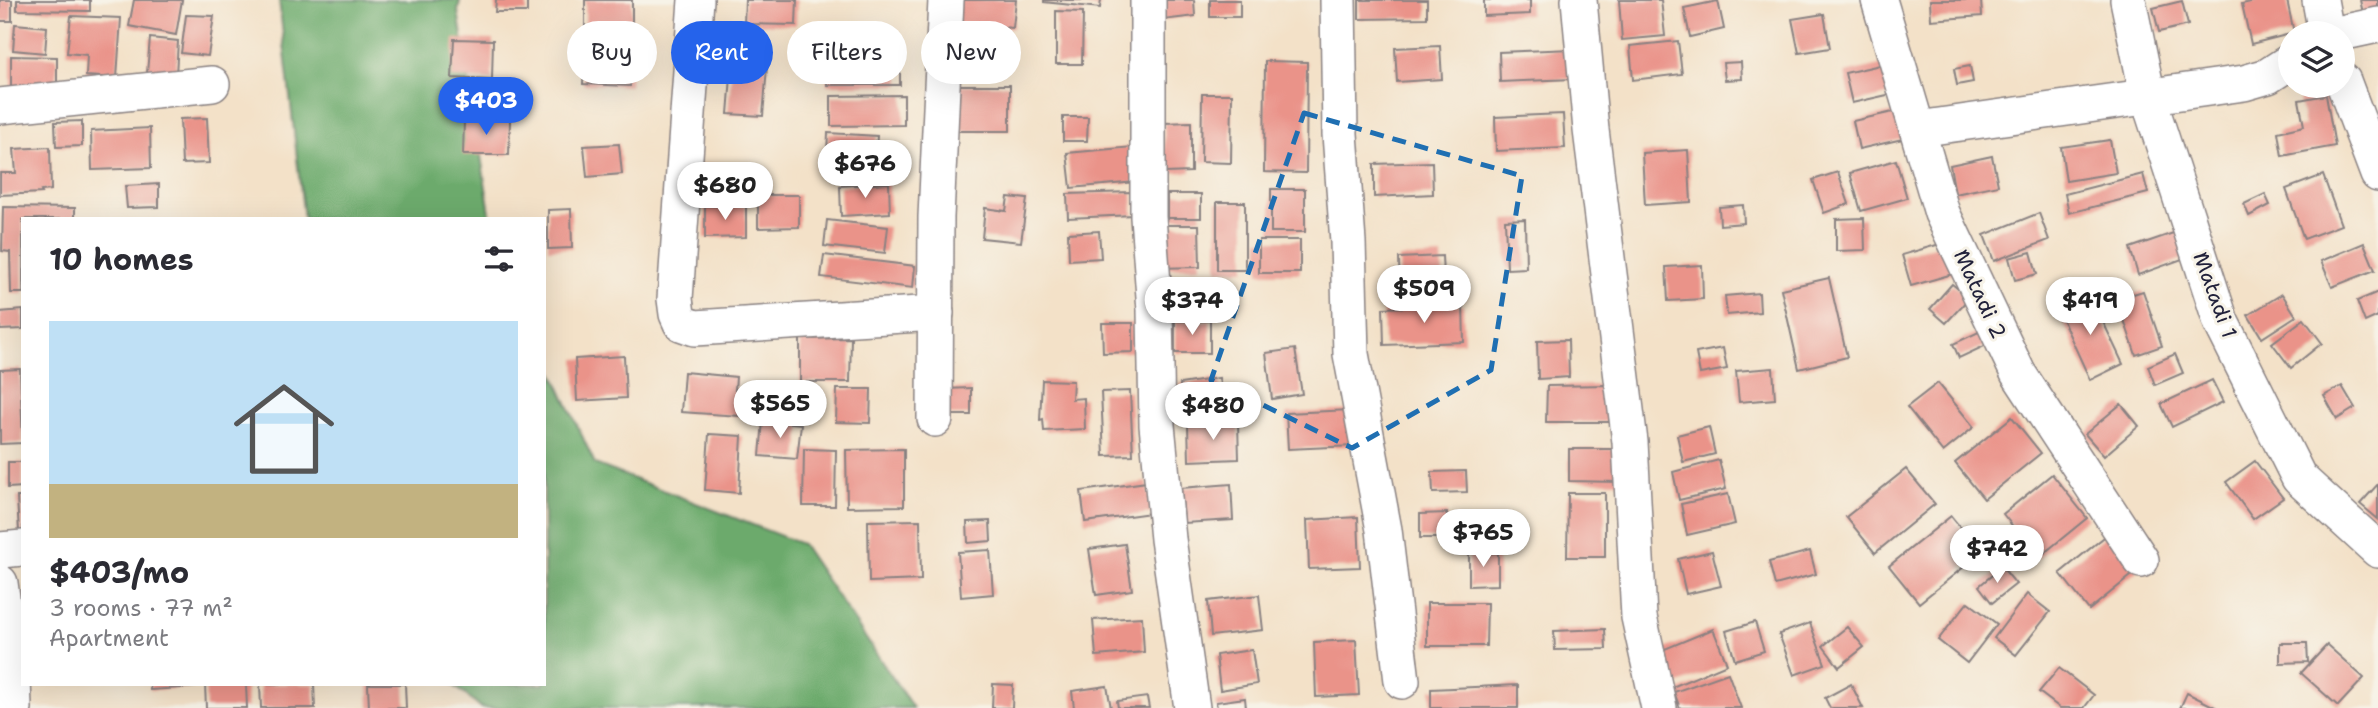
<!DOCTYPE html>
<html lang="en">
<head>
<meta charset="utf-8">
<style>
	:root { --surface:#fff; --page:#f2f2f3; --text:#2b2b33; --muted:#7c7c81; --accent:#2563eb }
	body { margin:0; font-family:"Shantell Sans",sans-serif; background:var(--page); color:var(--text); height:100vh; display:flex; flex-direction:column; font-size:26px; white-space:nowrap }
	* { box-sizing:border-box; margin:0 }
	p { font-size:23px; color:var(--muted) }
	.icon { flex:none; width:38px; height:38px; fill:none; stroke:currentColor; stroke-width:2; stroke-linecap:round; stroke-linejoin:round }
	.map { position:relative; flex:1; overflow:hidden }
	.details { position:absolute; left:21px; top:217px; width:525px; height:469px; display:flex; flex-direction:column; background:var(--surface); border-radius:0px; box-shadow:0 7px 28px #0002 }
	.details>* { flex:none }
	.banner { position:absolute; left:567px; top:21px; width:665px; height:63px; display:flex; gap:14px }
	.fabs { position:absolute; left:2278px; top:21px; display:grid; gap:14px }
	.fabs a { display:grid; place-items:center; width:77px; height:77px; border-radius:50%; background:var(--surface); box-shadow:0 7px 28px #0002; font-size:35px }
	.price { position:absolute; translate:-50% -60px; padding:0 16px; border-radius:24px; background:#fff; color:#222; font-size:23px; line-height:46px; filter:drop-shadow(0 2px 4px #0008) }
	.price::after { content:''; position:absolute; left:50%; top:42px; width:21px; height:16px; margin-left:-10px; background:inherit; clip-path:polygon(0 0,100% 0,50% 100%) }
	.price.active { background:var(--accent); color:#fff }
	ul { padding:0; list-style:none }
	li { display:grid; align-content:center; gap:14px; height:371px; padding:0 28px }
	li span { display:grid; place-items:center; height:217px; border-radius:0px; color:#555 }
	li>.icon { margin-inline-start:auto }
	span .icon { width:126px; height:126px; fill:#fffc; stroke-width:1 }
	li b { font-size:30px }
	h2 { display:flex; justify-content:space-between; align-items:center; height:84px; padding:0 28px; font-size:30px }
	.pill { padding:0 24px; border-radius:32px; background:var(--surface); box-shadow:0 7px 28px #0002; font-size:24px; line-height:63px }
	.pill.active { background:var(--accent); color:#fff }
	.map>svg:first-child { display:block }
</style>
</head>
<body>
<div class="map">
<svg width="2378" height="708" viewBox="0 0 2378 708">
	<rect width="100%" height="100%" fill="#f7f3e8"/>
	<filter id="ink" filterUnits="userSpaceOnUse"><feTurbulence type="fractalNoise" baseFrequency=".0143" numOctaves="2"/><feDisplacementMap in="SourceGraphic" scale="14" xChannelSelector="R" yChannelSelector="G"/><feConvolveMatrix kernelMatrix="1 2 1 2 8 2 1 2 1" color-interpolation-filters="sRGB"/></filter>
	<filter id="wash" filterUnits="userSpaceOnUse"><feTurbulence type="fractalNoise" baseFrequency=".00686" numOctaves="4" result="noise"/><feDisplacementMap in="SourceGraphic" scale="28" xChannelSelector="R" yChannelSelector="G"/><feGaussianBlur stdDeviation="1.57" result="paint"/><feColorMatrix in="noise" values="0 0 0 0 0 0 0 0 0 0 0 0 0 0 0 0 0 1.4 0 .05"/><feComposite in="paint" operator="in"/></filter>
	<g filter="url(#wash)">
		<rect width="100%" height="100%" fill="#f3e1c8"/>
		<!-- forest -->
		<g fill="#6caa6c" stroke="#476654" stroke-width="2">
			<path d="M279 0H460L458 11 491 219H304Z"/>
			<path d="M544 353 595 464 802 544 913 708H482L452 684H544Z"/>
		</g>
		<g id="blocks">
			<!-- building -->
			<g fill="#ea9389">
				<rect x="0" y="0" width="12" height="21"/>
				<path d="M17 0H90V11L17 10Z"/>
				<path d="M134 0H182L176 35 129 26Z"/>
				<path d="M496 0H527V12H495Z"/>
				<rect x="585" y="0" width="47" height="29"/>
				<path d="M745 0H797L796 25 744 24Z"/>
				<path d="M955 0H1016L1013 28 953 23Z"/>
				<path d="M1044 0H1101L1100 8 1044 2Z"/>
				<path d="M1161 0H1194L1195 16 1163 20Z"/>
				<rect x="1210" y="0" width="30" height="17"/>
				<path d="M1359 0H1427V18L1359 19Z"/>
				<path d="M1484 0H1530V14L1484 16Z"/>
				<path d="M1619 0H1661L1665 36 1622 40Z"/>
				<path d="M1930 0H1981L1982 16 1931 20Z"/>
				<path d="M2259 0H2287L2294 33 2251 44 2242 4Z"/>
				<path d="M2360 0H2378V10L2363 13Z"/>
				<path d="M1718 1 1724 29 1690 37 1684 8Z"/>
				<path d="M2182 1 2188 25 2159 32 2153 8Z"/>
				<path d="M1056 11 1083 12 1082 64H1056Z"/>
				<path d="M1824 14 1830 48 1799 53 1792 19Z"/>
				<path d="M186 15 214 16 208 56 181 53Z"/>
				<path d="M71 16 121 18 117 78 86 76 87 55 67 53Z"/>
				<path d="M15 24 47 27 45 53 13 50Z"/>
				<path d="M150 38 178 41 176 75 147 73Z"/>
				<path d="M454 39 493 40 492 80 452 78Z"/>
				<path d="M1678 41 1682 74 1633 80 1630 46Z"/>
				<path d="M585 43 632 45 630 86 583 84Z"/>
				<path d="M1440 46 1442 79 1397 82 1395 48Z"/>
				<rect x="827" y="47" width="73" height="38"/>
				<path d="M1573 49 1574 79 1500 82 1499 52Z"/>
				<path d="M733 52 768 55 763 116 728 114Z"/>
				<path d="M11 56 57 57V89H11Z"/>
				<path d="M1265 61 1307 62 1306 173 1264 172Z"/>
				<path d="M1741 62 1742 79 1725 80 1723 63Z"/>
				<path d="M1889 63 1896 93 1852 103 1845 73Z"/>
				<path d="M1970 66 1973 82 1957 85 1954 69Z"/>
				<rect x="954" y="85" width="56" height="46"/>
				<path d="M1202 94H1232L1231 163 1201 162Z"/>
				<path d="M904 95V125L831 126V96Z"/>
				<path d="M2326 95 2335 146 2282 156 2278 132 2304 126 2299 100Z"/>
				<path d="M1902 110 1907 138 1859 149 1853 121Z"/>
				<path d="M1563 114 1565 148 1496 151 1495 117Z"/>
				<path d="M1063 117H1088L1087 141H1063Z"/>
				<path d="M207 118 209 163 182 164 180 119Z"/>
				<path d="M464 119H510L509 155H463Z"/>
				<path d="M82 121V146L56 147 55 122Z"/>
				<path d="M1191 122V172L1165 173 1164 123Z"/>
				<path d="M150 128 151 168 92 170 91 131Z"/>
				<path d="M828 133 877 136 874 174 826 171Z"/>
				<path d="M2110 140 2116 173 2066 181 2061 147Z"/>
				<path d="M619 144 622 174 587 177 584 146Z"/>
				<path d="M50 147 51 190 41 191 42 193 0 195V173H16L14 149Z"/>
				<path d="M1133 147 1136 182 1071 188 1067 153Z"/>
				<path d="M1688 150 1691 202 1645 205 1642 153Z"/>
				<path d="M1992 156 1998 185 1955 194 1950 165Z"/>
				<path d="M1896 160 1907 198 1861 211 1850 173Z"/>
				<path d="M1432 162 1433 194 1374 197V164Z"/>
				<path d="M742 164 743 192 691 193V165Z"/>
				<path d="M1838 172 1849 204 1824 213 1813 180Z"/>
				<path d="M2143 174 2148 193 2069 213 2065 194Z"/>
				<path d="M2323 175 2341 225 2304 239 2286 189Z"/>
				<path d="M889 183 890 213 841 216 840 186Z"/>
				<path d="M159 184V207L127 208 125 186Z"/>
				<rect x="1271" y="189" width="34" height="43"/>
				<path d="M1132 192 1133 215 1068 218 1067 194Z"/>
				<rect x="1167" y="194" width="34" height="24"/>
				<path d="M2265 194 2270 205 2249 216 2244 204Z"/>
				<path d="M758 195H799V227L758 228Z"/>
				<path d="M1008 197 1027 199 1021 242 982 238 985 208 1006 211Z"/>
				<rect x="1217" y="202" width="28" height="68"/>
				<path d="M1743 205 1744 223 1720 225 1719 207Z"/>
				<path d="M705 206H746V237L705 238Z"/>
				<path d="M3 207 75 208V219H23V293H11L10 252 2 251Z"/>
				<path d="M571 209 572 248 548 249V210Z"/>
				<path d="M2039 213 2049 240 1994 261 1984 235Z"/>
				<path d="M1864 218 1865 250 1836 251V219Z"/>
				<path d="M1525 219 1526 268 1507 269 1505 220Z"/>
				<path d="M827 220 888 227 885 253 824 246Z"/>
				<path d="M1156 225H1199L1200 267 1156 268Z"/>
				<path d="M1099 231 1101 258 1069 260 1068 233Z"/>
				<path d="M2179 231 2188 257 2138 275 2130 248Z"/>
				<rect x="1259" y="240" width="41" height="33"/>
				<path d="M1947 242 1956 273 1911 286 1902 255Z"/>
				<path d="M2364 243 2375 270 2332 287 2321 261Z"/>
				<path d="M2031 252 2037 274 2015 280 2009 258Z"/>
				<path d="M824 255 915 266 913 288 821 277Z"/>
				<path d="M1442 256 1444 295 1400 297 1399 258Z"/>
				<path d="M1702 265 1703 299 1668 301 1666 267Z"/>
				<path d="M1829 278 1847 357 1799 369 1781 289Z"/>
				<path d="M1952 284 1969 298 1946 323 1930 309Z"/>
				<path d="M2143 291 2162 346 2136 355 2117 299Z"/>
				<path d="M2378 292V316L2365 322 2357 301Z"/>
				<path d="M1759 293 1760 312 1727 315 1725 296Z"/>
				<path d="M2090 294 2123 364 2090 380 2058 310Z"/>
				<path d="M2282 294 2296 316 2262 338 2248 315Z"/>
				<path d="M1463 305 1464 342 1384 345 1383 308Z"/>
				<path d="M23 310V329L0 330V312Z"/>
				<path d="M2304 319 2322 343 2291 368 2272 343Z"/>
				<rect x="1175" y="321" width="35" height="32"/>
				<path d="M1102 323H1133V352L1103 353Z"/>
				<path d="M1985 329 1991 343 1959 358 1953 344Z"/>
				<path d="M851 338 850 382H800V339Z"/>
				<path d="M1568 340 1569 377 1538 379 1537 341Z"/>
				<path d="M1723 348 1727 369 1700 374 1696 353Z"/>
				<path d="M1295 349 1302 394 1272 399 1266 353Z"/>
				<path d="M2175 354 2183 373 2155 385 2148 366Z"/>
				<path d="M624 356 626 398 577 401 575 359Z"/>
				<path d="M1773 368 1775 399 1739 402 1736 371Z"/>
				<path d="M20 369 23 443 0 444V370Z"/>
				<path d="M684 372 736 377 735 390 757 391 755 417 681 412Z"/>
				<path d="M1219 378 1224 410 1184 415 1180 384Z"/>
				<path d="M1042 380 1073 381 1072 399 1084 398 1085 429 1044 431 1043 419 1040 420Z"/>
				<path d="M2212 380 2223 402 2172 427 2161 404Z"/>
				<path d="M1938 383 1974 427 1943 452 1907 407Z"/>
				<path d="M1610 385 1609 422H1546L1547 386Z"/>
				<path d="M2342 386 2355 408 2337 419 2324 396Z"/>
				<path d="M971 388V415H945V389Z"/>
				<path d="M837 389H871L870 423 836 422Z"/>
				<path d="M1130 391 1133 455 1104 456 1101 392Z"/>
				<path d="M2121 404 2139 426 2104 456 2085 434Z"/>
				<path d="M1351 410 1353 446 1288 449 1286 413Z"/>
				<path d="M2012 417 2041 453 1984 499 1955 463Z"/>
				<path d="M763 420 801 424 797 459 760 456Z"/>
				<path d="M1238 423 1239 459 1189 461 1188 424Z"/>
				<path d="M1709 427 1715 454 1683 462 1677 435Z"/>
				<path d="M709 434 742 436 739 493 705 490Z"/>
				<path d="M804 449 836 450 835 506H803Z"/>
				<path d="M904 449V506L847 507 846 450Z"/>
				<path d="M1569 449H1619V482L1569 481Z"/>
				<path d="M1719 460 1726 489 1679 500 1673 472Z"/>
				<path d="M2255 461 2283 498 2253 519 2226 482Z"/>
				<path d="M8 462H23V487L8 488Z"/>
				<path d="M1906 469 1935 504 1875 553 1846 517Z"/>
				<path d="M1466 471 1467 492 1433 493 1432 472Z"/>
				<path d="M2052 474 2087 518 2038 558 2003 514Z"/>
				<path d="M1147 482 1151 513 1085 522 1081 491Z"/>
				<path d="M1231 484 1233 520 1184 523 1181 488Z"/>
				<path d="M2378 484V519L2360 504Z"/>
				<path d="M1568 493H1605V557H1567Z"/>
				<path d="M1728 494 1735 524 1687 535 1681 504Z"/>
				<path d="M17 497H23V532H19Z"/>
				<path d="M1447 513V538H1420V514Z"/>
				<path d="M1951 516 1981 553 1919 603 1889 566Z"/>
				<path d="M1358 517 1360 567 1309 569 1307 520Z"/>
				<path d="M920 520 921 580 869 582 868 521Z"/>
				<path d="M990 521 991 541 968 543 967 522Z"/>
				<path d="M2108 534 2137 571 2089 610 2060 573Z"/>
				<path d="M1125 544 1132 590 1096 595 1089 549Z"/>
				<path d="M990 550 993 594 961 597 958 552Z"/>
				<path d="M1712 551 1721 586 1686 594 1678 559Z"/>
				<path d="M1810 551 1816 574 1775 585 1769 562Z"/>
				<path d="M1469 553H1498V585L1469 586Z"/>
				<path d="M2002 567 2016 584 1992 603 1979 586Z"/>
				<path d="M2027 594 2050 612 2016 655 1994 638Z"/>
				<path d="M1259 595 1263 630 1211 636 1208 601Z"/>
				<path d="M1968 602 1997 624 1967 663 1938 640Z"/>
				<path d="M1427 603H1487L1486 646H1427Z"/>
				<path d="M1142 617 1144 652 1096 656 1093 620Z"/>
				<path d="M1755 622 1764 651 1735 660 1726 631Z"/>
				<path d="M1810 623 1825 664 1794 675 1779 634Z"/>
				<path d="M1847 627 1864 647 1839 667 1823 646Z"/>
				<path d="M1605 629 1606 649 1555 650 1554 631Z"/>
				<path d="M1713 629 1727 664 1670 688 1655 653Z"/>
				<path d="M1356 640 1359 695 1316 697 1314 642Z"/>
				<path d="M2280 643H2307L2308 662 2280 663Z"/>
				<path d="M2327 645 2364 678 2338 706 2301 673Z"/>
				<path d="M1252 650 1257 684 1220 690 1216 655Z"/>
				<path d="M2059 668 2094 695 2084 708H2060L2039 692Z"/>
				<path d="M1728 673 1741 708H1680L1674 692Z"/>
				<path d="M150 684H197V687L150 690Z"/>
				<path d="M205 684H246L247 708H206Z"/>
				<path d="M260 684H314L315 708H261Z"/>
				<path d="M368 684H405L406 708H369Z"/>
				<path d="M993 684 1013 685 1012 708H992Z"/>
				<path d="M1851 684 1863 708H1830L1825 698Z"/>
				<path d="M1518 685V708H1431V689Z"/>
				<path d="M1107 686 1111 708H1074L1072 691Z"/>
				<path d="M2187 693 2217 708H2180Z"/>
				<path d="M1147 697 1149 708H1118L1117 701Z"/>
				<path d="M1245 698 1246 708H1217L1216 702Z"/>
			</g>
		</g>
	</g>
	<g filter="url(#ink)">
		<use href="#blocks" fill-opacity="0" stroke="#8a8282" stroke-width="2"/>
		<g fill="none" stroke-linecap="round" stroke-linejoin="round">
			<defs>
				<g id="minor">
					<path d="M696 0 675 299 677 314 681 323 695 328 936 313"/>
					<path d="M1148 0V217L1155 310 1157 425 1168 539 1192 708"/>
					<path d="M1338 0 1340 134 1348 242 1351 354 1384 530 1402 681"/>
					<path d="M1579 0 1591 130 1630 442 1639 617 1659 708"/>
					<path d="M1879 0 1942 213 2018 373 2141 560"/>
					<path d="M2128 0 2148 97 2221 322 2299 478 2378 550"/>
					<path d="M2320 0 2326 33"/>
					<path d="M2341 33 2378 25"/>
					<path d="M2343 81 2378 174"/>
					<path d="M0 106 212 84"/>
					<path d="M1918 129 2244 83 2268 76 2291 61"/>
					<path d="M935 419 936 217 946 0"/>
					<path d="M0 550 23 548"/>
					<path d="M0 583 13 678 14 708"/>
				</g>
			</defs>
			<!-- minor casing -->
			<use href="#minor" stroke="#8a8282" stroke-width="38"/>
			<!-- minor -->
			<use href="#minor" stroke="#fff" stroke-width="35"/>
		</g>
	</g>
	<!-- marked area -->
	<path fill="none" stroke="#1f6fb2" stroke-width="5" stroke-dasharray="14 9" stroke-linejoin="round" d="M1304 113 1522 176 1491 370 1352 448 1211 380Z"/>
	<g text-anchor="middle" stroke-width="6" stroke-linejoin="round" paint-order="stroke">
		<!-- street labels -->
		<g font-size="21" fill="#22223b" stroke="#f7f3e8">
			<text transform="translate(1980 294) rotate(65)" y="7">Matadi 2</text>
			<text transform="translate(2215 295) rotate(70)" y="7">Matadi 1</text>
		</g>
	</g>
</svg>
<div class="fabs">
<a><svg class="icon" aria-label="layers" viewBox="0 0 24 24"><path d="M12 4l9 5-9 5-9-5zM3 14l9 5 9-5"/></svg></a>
</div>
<b class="price active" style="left:486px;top:137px">$403</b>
<b class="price" style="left:865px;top:200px">$676</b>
<b class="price" style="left:725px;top:222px">$680</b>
<b class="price" style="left:1424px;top:325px">$509</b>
<b class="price" style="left:1192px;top:337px">$374</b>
<b class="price" style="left:2090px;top:337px">$419</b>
<b class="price" style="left:780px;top:440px">$565</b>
<b class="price" style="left:1213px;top:442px">$480</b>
<b class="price" style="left:1483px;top:569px">$765</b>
<b class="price" style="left:1997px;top:585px">$742</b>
<div class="banner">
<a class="pill">Buy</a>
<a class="pill active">Rent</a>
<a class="pill">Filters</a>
<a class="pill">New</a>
</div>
<section class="details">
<h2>10 homes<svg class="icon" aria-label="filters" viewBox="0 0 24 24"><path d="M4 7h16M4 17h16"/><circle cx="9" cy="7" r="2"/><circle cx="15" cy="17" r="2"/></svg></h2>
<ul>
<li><span style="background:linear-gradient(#bfe0f5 75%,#c2b280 0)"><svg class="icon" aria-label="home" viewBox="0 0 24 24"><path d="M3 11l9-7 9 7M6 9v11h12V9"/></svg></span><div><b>$403/mo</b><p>3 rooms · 77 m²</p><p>Apartment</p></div></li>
</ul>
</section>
</div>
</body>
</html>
